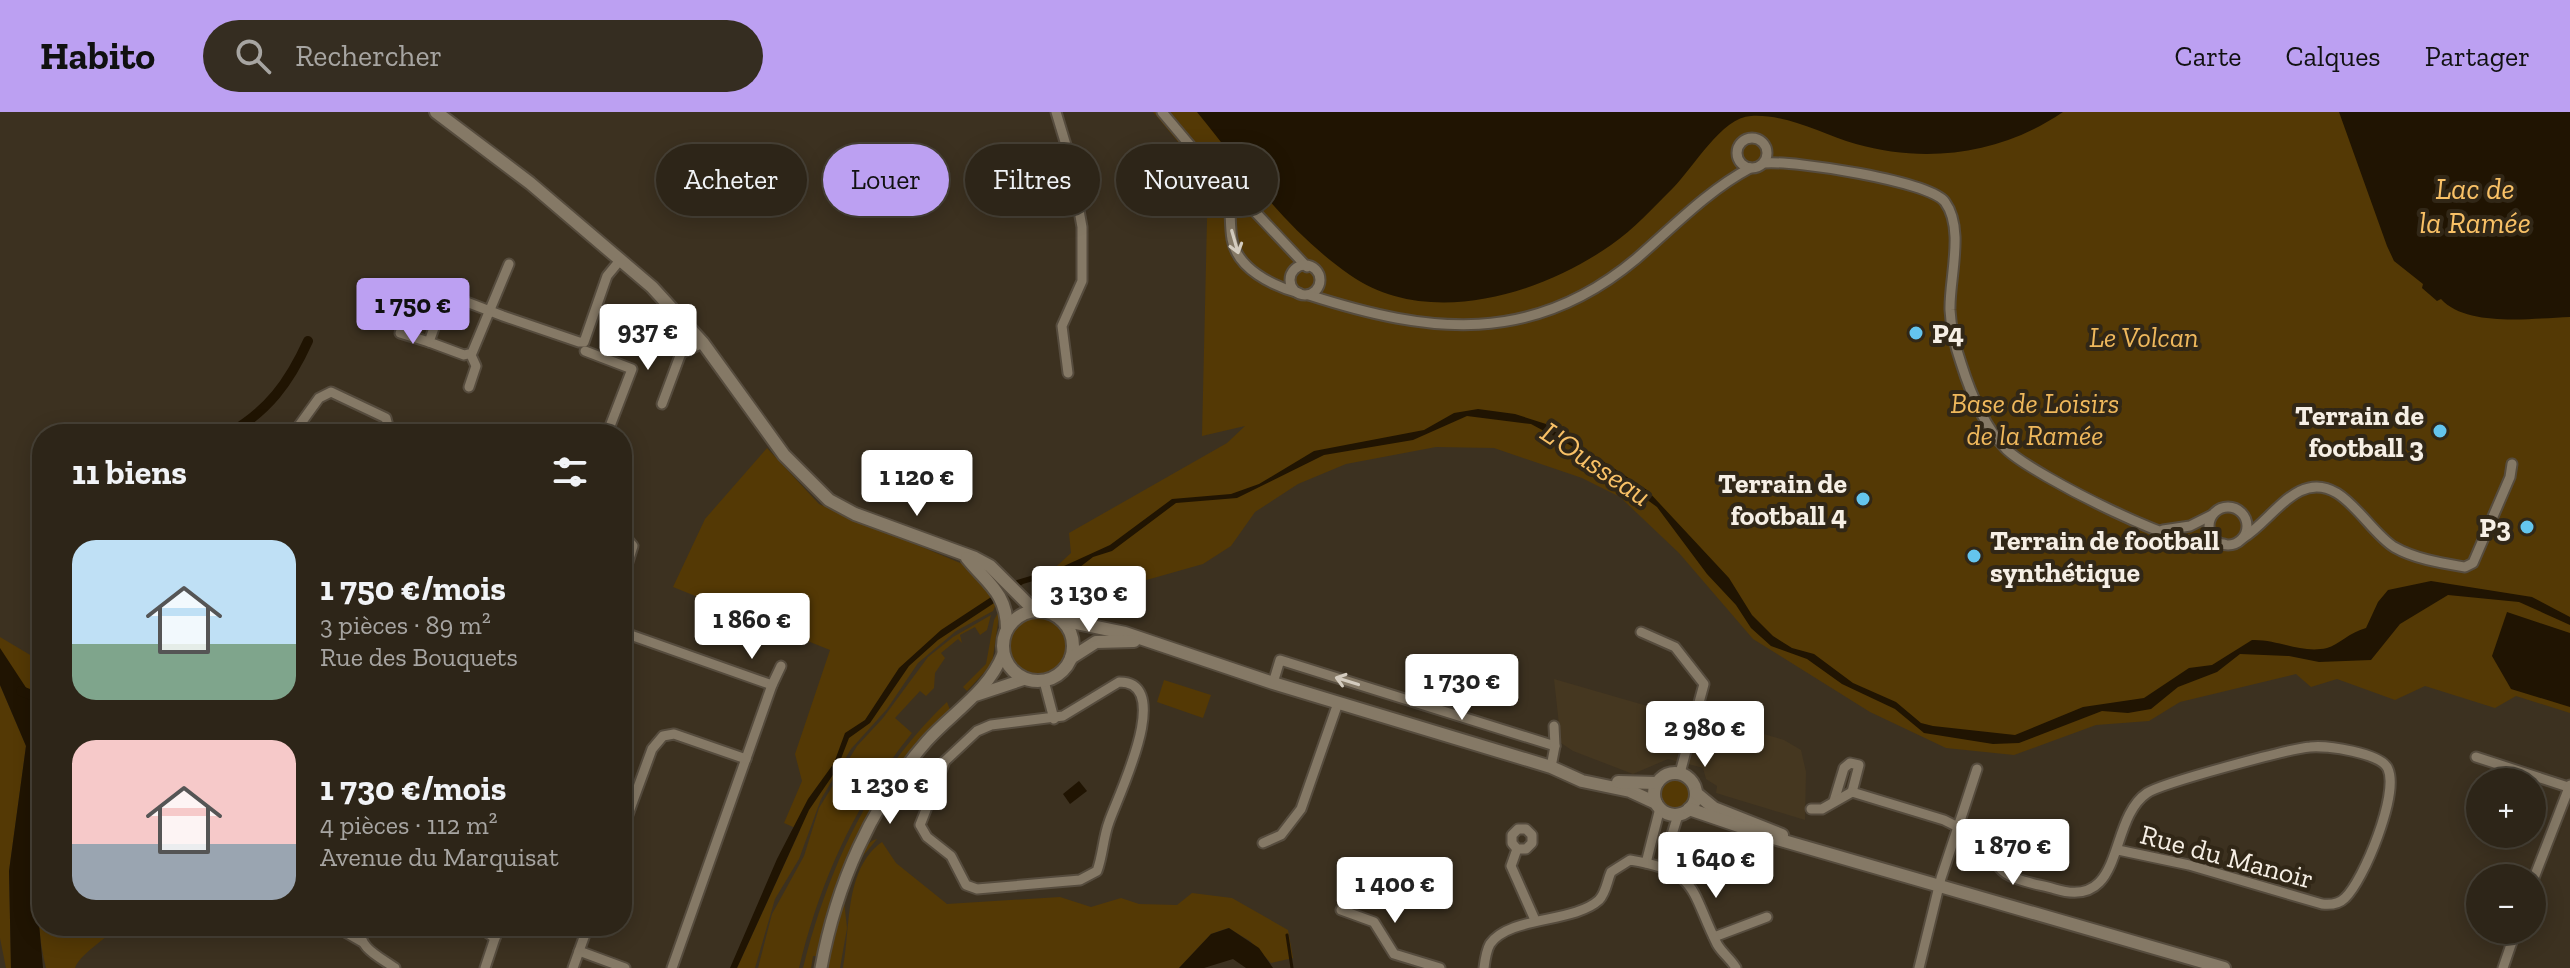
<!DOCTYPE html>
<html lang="fr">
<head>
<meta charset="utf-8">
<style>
	:root { --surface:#2d2518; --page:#352d21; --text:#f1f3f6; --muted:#a7a5a2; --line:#484237; --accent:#bca0f2 }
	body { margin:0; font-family:"Zilla Slab",serif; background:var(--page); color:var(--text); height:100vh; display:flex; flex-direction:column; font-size:30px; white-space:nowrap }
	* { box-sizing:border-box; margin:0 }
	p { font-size:26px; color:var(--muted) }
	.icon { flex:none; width:44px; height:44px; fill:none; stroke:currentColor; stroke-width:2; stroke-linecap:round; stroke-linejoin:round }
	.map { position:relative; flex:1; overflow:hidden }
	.sheet { position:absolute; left:32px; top:312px; width:600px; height:512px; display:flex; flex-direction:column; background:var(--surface); border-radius:32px; box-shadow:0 4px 20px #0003,0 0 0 2px var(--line) }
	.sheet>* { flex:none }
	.hud { position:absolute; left:656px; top:32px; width:760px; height:72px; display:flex; gap:16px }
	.controls { position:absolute; left:2466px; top:656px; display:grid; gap:16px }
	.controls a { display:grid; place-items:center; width:80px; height:80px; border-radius:50%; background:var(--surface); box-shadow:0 4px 20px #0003,0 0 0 2px var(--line); font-size:40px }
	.price { position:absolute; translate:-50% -68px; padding:0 18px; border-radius:8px; background:#fff; color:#222; font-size:26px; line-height:52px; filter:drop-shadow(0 2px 4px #0008) }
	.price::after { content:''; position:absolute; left:50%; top:48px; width:24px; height:18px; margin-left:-12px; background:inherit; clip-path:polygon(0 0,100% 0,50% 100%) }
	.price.current { background:var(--accent); color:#111 }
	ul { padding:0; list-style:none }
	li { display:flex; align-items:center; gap:24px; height:200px; padding:0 40px }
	li span { display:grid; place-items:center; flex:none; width:224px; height:160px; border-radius:24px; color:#555 }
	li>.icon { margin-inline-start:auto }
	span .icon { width:96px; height:96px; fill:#fffc; stroke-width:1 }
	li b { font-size:34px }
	h2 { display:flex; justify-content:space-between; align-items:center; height:96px; padding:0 40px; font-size:34px }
	.tag { padding:0 28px; border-radius:36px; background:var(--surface); box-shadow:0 4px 20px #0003,0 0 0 2px var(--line); font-size:28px; line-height:72px }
	.tag.current { background:var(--accent); color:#111 }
	header { display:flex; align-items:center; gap:48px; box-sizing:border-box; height:112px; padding:0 40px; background:var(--accent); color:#111 }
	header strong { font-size:38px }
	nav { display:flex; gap:44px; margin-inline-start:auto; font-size:28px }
	.search { width:560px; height:72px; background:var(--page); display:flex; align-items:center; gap:20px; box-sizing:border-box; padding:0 28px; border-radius:44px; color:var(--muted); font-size:30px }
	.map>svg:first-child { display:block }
</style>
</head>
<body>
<header>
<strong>Habito</strong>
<div class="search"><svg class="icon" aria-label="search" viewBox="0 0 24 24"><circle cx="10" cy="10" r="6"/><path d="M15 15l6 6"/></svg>Rechercher</div>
<nav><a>Carte</a><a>Calques</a><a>Partager</a></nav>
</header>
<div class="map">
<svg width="2570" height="856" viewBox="0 0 2570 856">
	<rect width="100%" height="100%" fill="#3c3120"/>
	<!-- built -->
	<path fill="#453720" d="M1554 567 1675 602 1716 608 1784 628 1801 638 1806 660 1805 708 1716 681 1717 674 1706 667 1703 656 1696 654 1668 647 1633 662 1573 639 1561 631Z"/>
	<!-- green -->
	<g fill="#543905">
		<path d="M1153 0H2570V601L2516 584 2495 596 2425 574 2395 588 2337 567 2311 575 2296 562 2180 590 2149 609 2096 613 2014 643 1946 636 1870 600 1753 527 1679 441 1620 385 1582 366 1494 336 1436 335 1346 352 1298 372 1255 400 1231 434 1203 452 1143 469 1110 501 1034 475 1071 441 1069 421 1227 331 1245 314 1202 324 1208 66Z"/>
		<path d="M767 336 819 392 989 463 996 492 993 499 956 519 918 551 887 597 851 637 821 687 799 747 775 787 755 856H737L800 718 784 711 802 669 795 642 830 538 673 475 705 407Z"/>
		<path d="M1000 497 992 552 967 579 963 575 986 552 994 508Z"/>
		<path d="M991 503 987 518 980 523 975 515 960 523 962 531 958 527 941 541 945 546 935 561 934 576 926 584 920 579 895 606 912 621C855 691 820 769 799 856H758L772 802 804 744 819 696 857 634 883 606 928 545 953 525Z"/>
		<circle cx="1038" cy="534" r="29"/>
		<path d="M0 525 42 550V600L0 538Z"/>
		<path d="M1164 568 1211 583 1203 606 1157 590Z"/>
		<path d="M0 573 26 634 9 759 11 856H6L0 826Z"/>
		<path d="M947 590 950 598C878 666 839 749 817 844H813L811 856H803C828 756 871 662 947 590Z"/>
		<circle cx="1675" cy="681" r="15"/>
		<path d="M42 703V814H118C106 827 80 842 75 856H46C34 805 35 754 42 703Z"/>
		<path d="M877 727 862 745 844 789 847 816 840 856H827C831 832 852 731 877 727Z"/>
		<path d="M882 730 896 751 947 792 1060 785 1091 795 1121 786 1139 792 1177 793 1192 781 1232 786 1288 818 1293 846 1271 851 1250 829 1228 816 1211 822 1179 856H843C851 815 844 757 882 730Z"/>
	</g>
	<!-- water -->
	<g fill="#201402">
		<path d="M1197 0H2063C2001 42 1927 52 1856 32 1821 22 1789 2 1751 4 1722 5 1693 56 1673 76 1653 96 1634 117 1611 133 1540 183 1427 217 1350 163 1289 121 1243 57 1197 0Z"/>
		<path d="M2339 0H2570V205C2535 206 2467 216 2441 187L2437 189 2422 176 2423 172 2394 149 2387 134Z"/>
		<path d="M1478 297 1515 302 1546 312 1647 378 1729 466 1752 503 1773 524 1792 536 1814 542 1853 571 1896 590 1921 611 1933 614 2015 623 2083 595 2144 586 2189 556 2212 553 2252 528C2278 527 2301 542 2327 536 2338 533 2350 520 2366 516L2378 490 2388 478 2431 469 2532 485 2570 505V513L2519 490 2448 483 2400 512 2371 548 2319 550 2289 544 2240 542 2217 560 2178 575 2151 597 2128 601 2102 599 2019 631 1993 632 1924 621 1895 597 1842 572 1807 547 1771 534 1751 516 1736 493 1707 462 1657 395 1579 338 1531 312 1467 304 1413 328 1324 343 1237 386 1176 391 1112 439 1093 445 1080 455 1023 472 938 528 909 554 870 611 849 626 837 657 809 698 737 856H730L777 747 808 687 834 651 845 621 865 608 899 556 941 518 1017 468 1064 454 1110 433 1172 387 1231 382 1259 372 1314 339 1424 318 1454 301Z"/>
		<path d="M2507 500 2570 521V595L2511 577 2492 544Z"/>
		<path d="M0 536 42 600V702L36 778 43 856H11L9 759 26 634 0 573Z"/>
		<path d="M1079 669 1087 679 1070 692 1063 682Z"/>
		<path d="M1229 816 1259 836 1273 856H1246L1233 847 1204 856H1179L1211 822Z"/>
	</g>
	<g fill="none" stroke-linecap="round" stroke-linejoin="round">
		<!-- stream -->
		<path stroke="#201402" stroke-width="3" d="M1287 823 1292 856"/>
		<!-- canal -->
		<g stroke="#201402" stroke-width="10">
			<path d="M228 322C268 299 289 271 308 229"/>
			<path d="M21 579 42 587"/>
		</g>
		<defs>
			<g id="minor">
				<path d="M1056 0 1069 43 1082 115V169L1062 214 1068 261"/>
				<path d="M1162 0 1226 76C1232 94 1229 110 1232 127 1237 157 1273 174 1299 181"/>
				<circle cx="1752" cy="41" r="15"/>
				<path d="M1764 51C1793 48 1930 69 1945 90 1965 117 1949 167 1950 198 1951 216 1955 234 1961 251 1970 280 1985 315 2006 337 2031 362 2196 447 2224 432"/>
				<path d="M1227 70 1307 155"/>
				<path d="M509 152 472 241 464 243 429 230 442 193 453 186H456L503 204 579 230H584L607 164 621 147"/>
				<circle cx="1305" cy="168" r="15"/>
				<path d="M1309 183C1430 222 1532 234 1636 147 1673 115 1707 79 1750 56"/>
				<path d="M400 221 429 230"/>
				<path d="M585 239 632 257 607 322"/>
				<path d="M469 275 476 254 471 243"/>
				<path d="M662 292 681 241 703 231"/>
				<path d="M293 322 319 286 331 280 386 306 390 322"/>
				<circle cx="2228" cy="414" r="19"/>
				<path d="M2163 418 2190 414 2212 403"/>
				<path d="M622 421 633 434 622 469"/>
				<path d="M2243 426C2264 413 2278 390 2300 379 2341 359 2365 417 2394 435 2415 447 2441 451 2465 455L2473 451 2510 365 2512 352"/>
				<path d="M622 520 772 573 672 856"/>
				<path d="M1641 520 1675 535 1704 572 1680 661"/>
				<path d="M1044 569 1054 607"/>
				<path d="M1119 570C1176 569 1116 688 1109 710 1103 726 1103 743 1097 759L1080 768 977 777 966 773 951 744 927 725 920 713 945 649 977 619 991 613 1063 604Z"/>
				<path d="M1273 571 1280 548 1555 634"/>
				<path d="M772 573 781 554"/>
				<path d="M2476 645 2568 675"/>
				<path d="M1551 655 1555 634 1554 614"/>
				<path d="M1834 689 1844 656 1850 651 1859 653 1852 680"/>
				<path d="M1811 697H1822L1852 680 1944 708 1958 715 1977 657"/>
				<path d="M622 719 652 637 663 624 674 622 746 647"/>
				<path d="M1263 731 1281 723 1301 697 1338 591"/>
				<path d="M1517 737 1512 731V723L1518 717H1526L1532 723V731L1526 737H1517L1511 754 1535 808"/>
				<path d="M1646 751 1660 696"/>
				<path d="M1662 755 1678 703"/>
				<path d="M2532 771 2570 673"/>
				<path d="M1341 798 1374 810 1394 842 1440 856"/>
				<path d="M335 814 361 829"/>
				<path d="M360 814C357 836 380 845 395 856"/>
				<path d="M478 814 495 826"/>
				<path d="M1714 825 1767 805"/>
				<path d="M579 839 625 856"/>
				<path d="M485 856 499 814"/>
				<path d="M573 856 588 814"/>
				<path d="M1484 856C1485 848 1486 839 1490 832 1509 804 1574 811 1599 788 1606 781 1607 769 1611 760L1630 748C1699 759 1690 778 1717 832 1722 841 1731 847 1736 856"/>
				<path d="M1919 856 1941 766 1958 715 1988 728C1994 737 1993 747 1999 755 2009 769 2039 772 2055 777 2126 799 2107 708 2147 681 2162 671 2288 637 2310 635 2326 633 2382 641 2388 657 2399 682 2364 768 2345 786 2339 792 2331 793 2322 792L2189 753 2118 738"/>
				<path d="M2503 856 2516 818"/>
			</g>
			<g id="tertiary">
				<path d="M977 583 1025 567"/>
				<path d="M821 856C836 773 871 693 927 629 953 600 988 580 1003 542"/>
			</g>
			<g id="secondary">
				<path d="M436 0 530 71 652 175 703 231 784 343 829 388 855 402 975 446 990 454 1035 499"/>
				<path d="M967 446C987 471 1007 481 1007 517"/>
				<circle cx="1038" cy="534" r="35"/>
				<path d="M1062 508 1125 521 1273 571 1551 655 1582 669 1630 679 1656 691"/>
				<path d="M1071 546 1096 530 1134 529"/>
				<circle cx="1675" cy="682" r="21"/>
				<path d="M1618 670 1657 671"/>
				<path d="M1696 681 1714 696 1782 723"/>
				<path d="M1689 697 1777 727 2224 856"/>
			</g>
		</defs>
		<!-- minor casing -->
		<use href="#minor" stroke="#564c3e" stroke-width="13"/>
		<!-- tertiary casing -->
		<use href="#tertiary" stroke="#564c3e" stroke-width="15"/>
		<!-- secondary casing -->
		<use href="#secondary" stroke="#564c3e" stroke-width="16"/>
		<!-- minor -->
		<use href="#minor" stroke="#857966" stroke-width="9"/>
		<!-- tertiary -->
		<use href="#tertiary" stroke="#857966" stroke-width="11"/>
		<!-- secondary -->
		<use href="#secondary" stroke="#857966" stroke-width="12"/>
	</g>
	<!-- one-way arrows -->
	<defs><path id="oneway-shaft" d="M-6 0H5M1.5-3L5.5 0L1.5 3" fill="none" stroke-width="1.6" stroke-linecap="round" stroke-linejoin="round" transform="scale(2)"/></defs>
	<g stroke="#d4ccbf">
		<use href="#oneway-shaft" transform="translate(1235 130) rotate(74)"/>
		<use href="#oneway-shaft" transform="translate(1347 569) rotate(-163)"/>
	</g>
	<!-- markers -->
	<g fill="#64c5ee" stroke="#312717" stroke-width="3">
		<circle cx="1916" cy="221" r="8"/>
		<circle cx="2440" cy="319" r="8"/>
		<circle cx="1863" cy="387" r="8"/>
		<circle cx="2527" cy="415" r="8"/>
		<circle cx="1974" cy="444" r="8"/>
	</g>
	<g text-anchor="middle" stroke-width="8" stroke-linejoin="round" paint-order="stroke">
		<!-- poi labels -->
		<g font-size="28" font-weight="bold" fill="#f6efe5" stroke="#312717" text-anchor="end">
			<text x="1932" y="231" text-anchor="start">P4</text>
			<text x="2424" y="313">Terrain de<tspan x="2424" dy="32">football 3</tspan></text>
			<text x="1847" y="381">Terrain de<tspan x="1847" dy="32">football 4</tspan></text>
			<text x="2511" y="425">P3</text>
			<text x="1990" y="438" text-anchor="start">Terrain de football<tspan x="1990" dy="32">synthétique</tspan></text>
		</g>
		<!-- park labels -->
		<g font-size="28" font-style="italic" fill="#efb85c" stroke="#312717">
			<text x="2144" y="235">Le Volcan</text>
			<text x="2035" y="301">Base de Loisirs<tspan x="2035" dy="32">de la Ramée</tspan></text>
		</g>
		<!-- street labels -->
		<g font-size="28" fill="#f6efe5" stroke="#312717">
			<text transform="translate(2227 744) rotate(15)" y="10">Rue du Manoir</text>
		</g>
		<!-- water labels -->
		<g font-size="30" font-style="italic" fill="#f9c166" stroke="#312717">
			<text x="2475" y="87">Lac de<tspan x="2475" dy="34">la Ramée</tspan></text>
			<text transform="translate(1596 352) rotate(34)" y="10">L'Ousseau</text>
		</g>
	</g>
</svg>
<div class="controls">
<a>+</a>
<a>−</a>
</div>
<b class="price current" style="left:413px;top:234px">1 750 €</b>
<b class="price" style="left:648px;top:260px">937 €</b>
<b class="price" style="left:917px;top:406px">1 120 €</b>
<b class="price" style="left:1089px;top:522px">3 130 €</b>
<b class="price" style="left:752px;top:549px">1 860 €</b>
<b class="price" style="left:1462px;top:610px">1 730 €</b>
<b class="price" style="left:1705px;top:657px">2 980 €</b>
<b class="price" style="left:890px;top:714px">1 230 €</b>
<b class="price" style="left:2013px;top:775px">1 870 €</b>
<b class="price" style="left:1716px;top:788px">1 640 €</b>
<b class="price" style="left:1395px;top:813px">1 400 €</b>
<div class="hud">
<a class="tag">Acheter</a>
<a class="tag current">Louer</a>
<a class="tag">Filtres</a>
<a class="tag">Nouveau</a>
</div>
<section class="sheet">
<h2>11 biens<svg class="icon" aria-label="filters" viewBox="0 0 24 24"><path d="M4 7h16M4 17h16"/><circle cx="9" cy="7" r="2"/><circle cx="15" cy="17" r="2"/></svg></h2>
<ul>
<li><span style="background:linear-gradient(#bfe0f5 65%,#7fa58c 0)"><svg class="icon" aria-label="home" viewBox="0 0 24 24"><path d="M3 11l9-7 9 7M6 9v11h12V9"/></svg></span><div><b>1 750 €/mois</b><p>3 pièces · 89 m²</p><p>Rue des Bouquets</p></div></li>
<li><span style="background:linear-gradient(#f6c9c9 65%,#9aa5b1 0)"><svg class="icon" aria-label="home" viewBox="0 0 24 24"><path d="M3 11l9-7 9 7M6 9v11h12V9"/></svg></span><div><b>1 730 €/mois</b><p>4 pièces · 112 m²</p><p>Avenue du Marquisat</p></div></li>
</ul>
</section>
</div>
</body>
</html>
